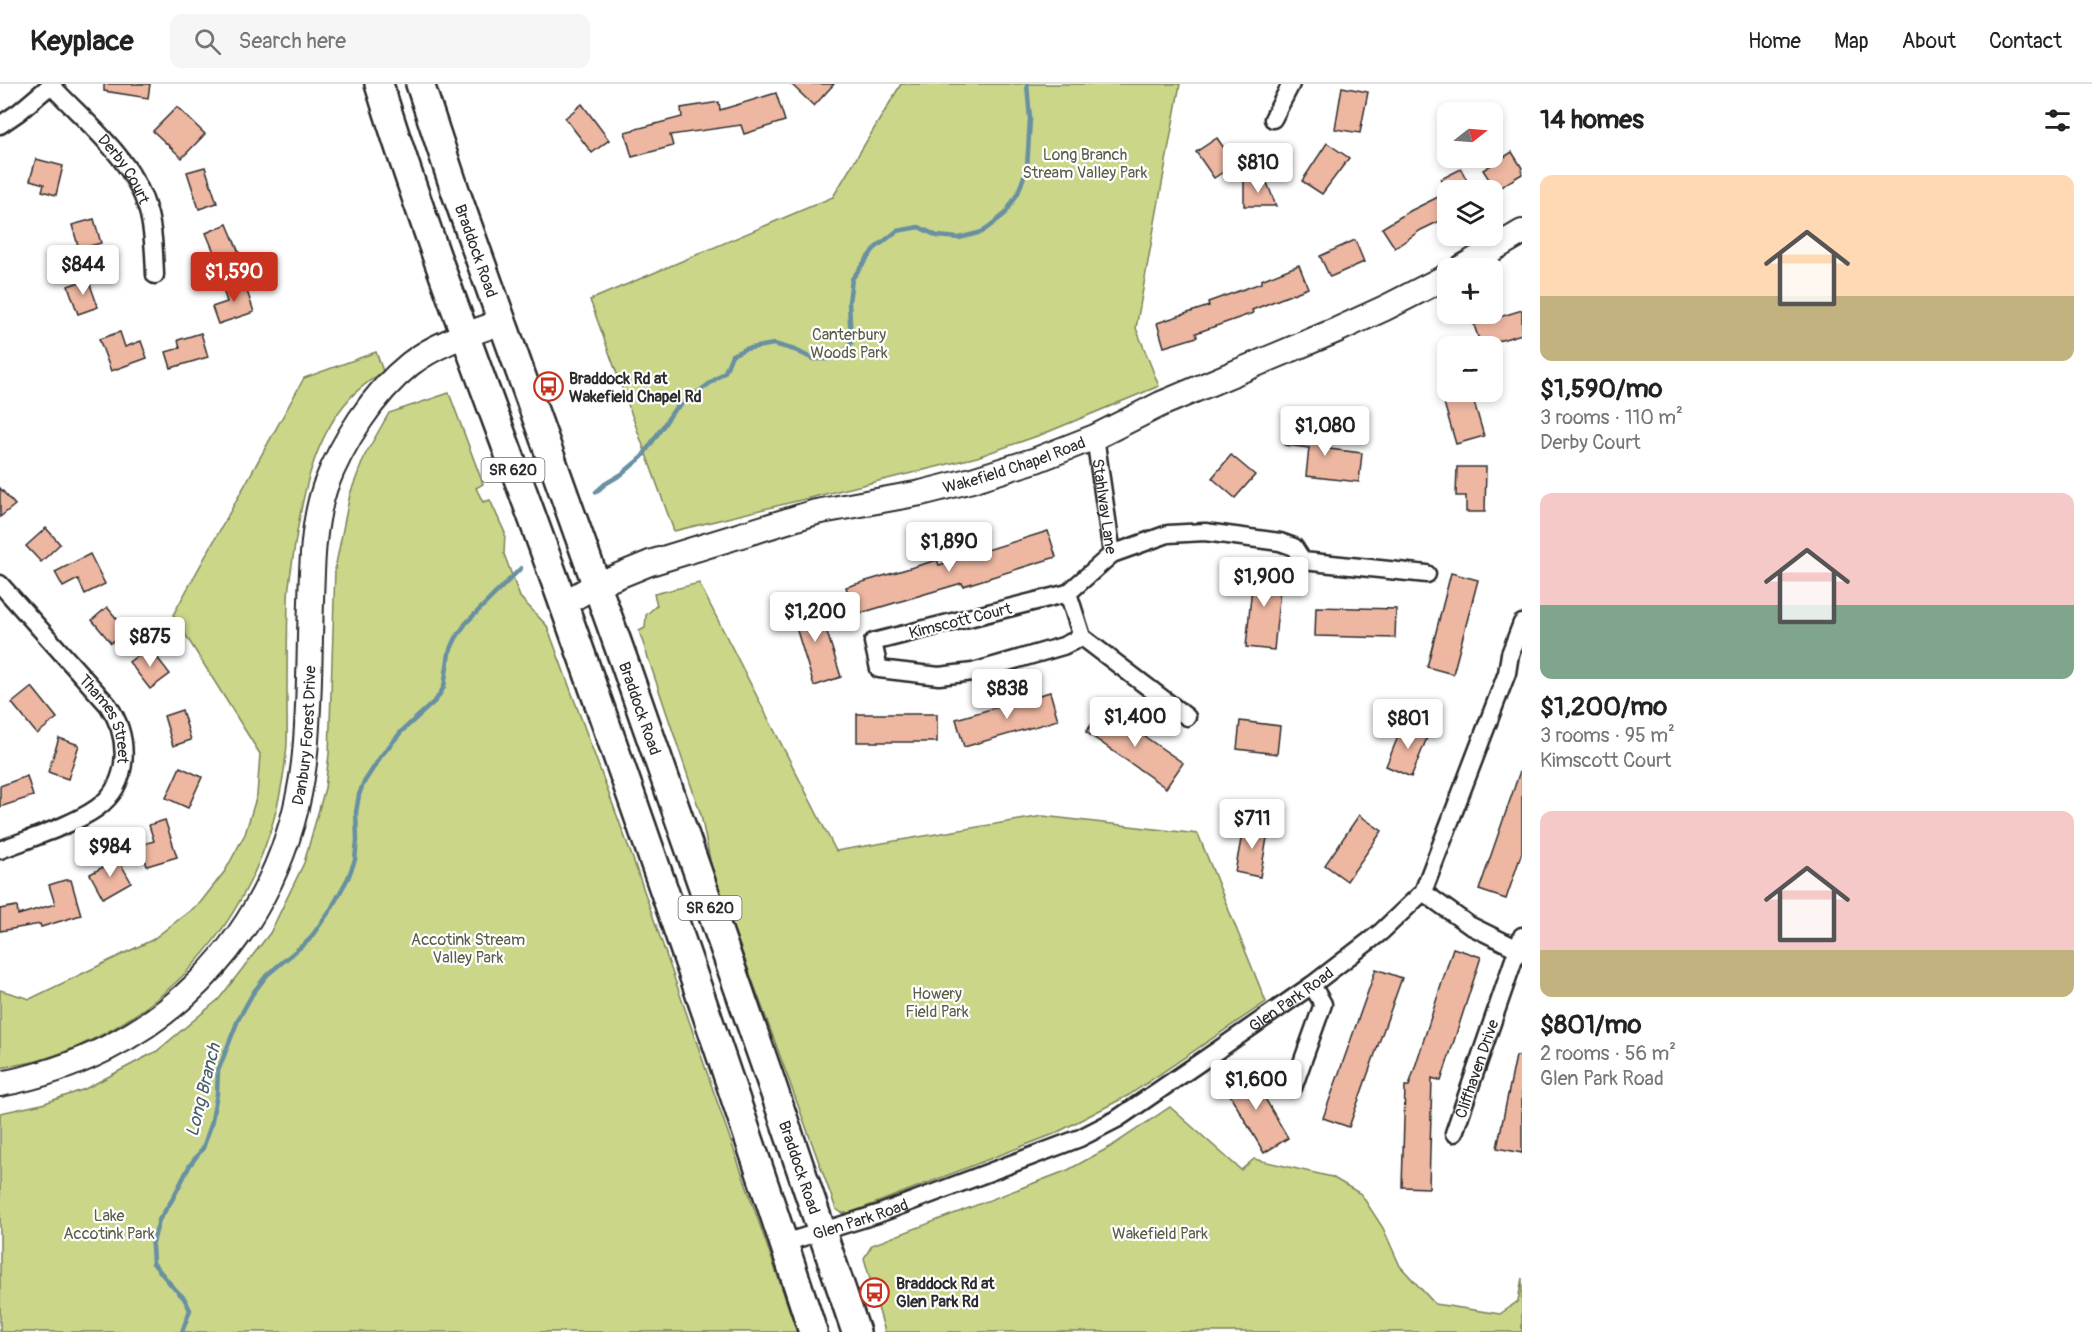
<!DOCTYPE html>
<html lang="en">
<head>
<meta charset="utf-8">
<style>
	:root { --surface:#fff; --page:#f6f6f6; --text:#222; --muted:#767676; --line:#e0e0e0; --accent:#c8321e }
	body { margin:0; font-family:Pangolin,sans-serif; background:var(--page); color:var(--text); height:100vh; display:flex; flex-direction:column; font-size:22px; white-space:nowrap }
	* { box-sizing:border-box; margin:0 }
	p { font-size:20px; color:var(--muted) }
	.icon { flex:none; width:33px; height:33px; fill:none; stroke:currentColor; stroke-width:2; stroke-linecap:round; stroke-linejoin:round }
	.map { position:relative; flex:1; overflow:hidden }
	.details { display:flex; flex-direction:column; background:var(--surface); width:570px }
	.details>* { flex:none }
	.needle { width:39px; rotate:73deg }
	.controls { position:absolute; left:1437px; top:18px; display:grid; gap:12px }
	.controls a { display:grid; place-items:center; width:66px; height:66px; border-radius:12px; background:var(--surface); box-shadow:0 3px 9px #0003; font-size:30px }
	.price { position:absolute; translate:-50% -51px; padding:0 14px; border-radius:6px; background:#fff; color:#222; font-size:20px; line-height:39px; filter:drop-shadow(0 2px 3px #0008) }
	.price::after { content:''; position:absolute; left:50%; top:36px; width:18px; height:14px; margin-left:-9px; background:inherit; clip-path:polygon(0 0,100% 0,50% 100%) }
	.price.selected { background:var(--accent); color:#fff }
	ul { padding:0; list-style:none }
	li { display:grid; align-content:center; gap:12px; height:318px; padding:0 18px }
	li span { display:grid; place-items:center; height:186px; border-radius:12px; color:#555 }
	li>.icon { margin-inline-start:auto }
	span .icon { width:108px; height:108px; fill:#fffc; stroke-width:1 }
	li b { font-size:26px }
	h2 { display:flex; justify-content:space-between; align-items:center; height:72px; padding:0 18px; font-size:26px }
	header { display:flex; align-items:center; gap:36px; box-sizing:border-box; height:84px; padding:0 30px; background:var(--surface); border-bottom:2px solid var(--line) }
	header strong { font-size:28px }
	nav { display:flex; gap:33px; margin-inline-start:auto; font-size:21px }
	.search { width:420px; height:54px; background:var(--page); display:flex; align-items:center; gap:15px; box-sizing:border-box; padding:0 21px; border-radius:12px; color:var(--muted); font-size:22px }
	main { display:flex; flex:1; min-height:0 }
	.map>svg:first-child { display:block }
</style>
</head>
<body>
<header>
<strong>Keyplace</strong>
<div class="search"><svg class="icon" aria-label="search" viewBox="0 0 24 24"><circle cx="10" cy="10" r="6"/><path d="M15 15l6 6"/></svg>Search here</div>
<nav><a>Home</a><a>Map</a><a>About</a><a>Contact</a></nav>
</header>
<main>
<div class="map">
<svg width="1522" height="1248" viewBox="0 0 1522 1248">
	<rect width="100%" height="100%" fill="#fff"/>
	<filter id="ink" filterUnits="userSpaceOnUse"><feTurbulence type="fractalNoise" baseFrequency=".0167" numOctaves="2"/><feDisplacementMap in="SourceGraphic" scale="12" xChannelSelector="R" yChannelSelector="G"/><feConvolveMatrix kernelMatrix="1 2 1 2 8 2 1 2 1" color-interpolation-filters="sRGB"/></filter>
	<g filter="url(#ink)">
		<!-- green -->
		<g fill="#cbd689" stroke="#7b805a" stroke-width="1.5">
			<path d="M901 0H1180L1136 244 1159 302 1043 350 977 373 674 447 590 216 833 113Z"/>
			<path d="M376 268 383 287C373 295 360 303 351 313 313 354 302 413 294 467 292 483 288 500 288 517 287 553 287 589 287 625 287 640 288 656 286 671 271 814 180 934 40 976 27 980 13 981 0 984V906L30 915 152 856 200 819 225 787 245 750 257 711 260 670 173 531 304 294Z"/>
			<path d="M449 309 483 400 476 404 483 418 490 416 505 449 504 470 520 513 547 542 633 775 797 1248H0V1029L42 1020 85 1005 157 967 219 915 270 849 304 779 325 704 329 670 335 485 350 410 365 371 389 329Z"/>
			<path d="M699 499 836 767 1043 732 1198 750 1266 918 1129 1011 1054 1050 850 1129H842L836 1125 712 786 701 731 639 547 645 544 646 531 657 521 654 510Z"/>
			<path d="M1170 1023 1241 1086 1254 1075 1332 1093 1361 1110 1383 1144 1400 1182 1435 1220 1500 1230 1518 1217 1522 1194V1248H885L864 1174 872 1161 1068 1086 1110 1063Z"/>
		</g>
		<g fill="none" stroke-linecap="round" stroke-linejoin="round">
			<!-- stream -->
			<g stroke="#6890a2" stroke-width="4.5">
				<path d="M596 408 605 400 622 390 642 373 674 326 725 288 732 271 745 265 774 260 795 266 813 275H828L843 270 851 259 849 218 852 195 874 165 897 147 919 143 937 152 959 154 982 148 1005 130 1018 109 1027 84 1030 35 1027 0"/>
				<path d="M182 1248 190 1226 184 1214 172 1202 153 1179 152 1162 159 1136 172 1116 190 1081 203 1064 211 1041 217 1010 218 987 238 936 253 909 267 891 309 856 331 825 348 794 355 776 357 756 356 728 359 711 363 700 381 672 402 647 436 616 444 603 449 569 456 554 466 539 521 484"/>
			</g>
		</g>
		<!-- building -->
		<g fill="#edb7a2" stroke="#2b2b2b" stroke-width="1.5">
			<path d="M104 0H150L148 14 104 7Z"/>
			<path d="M791 0H834L814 22Z"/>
			<path d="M1342 3 1368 8 1360 49 1335 45Z"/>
			<path d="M776 9 785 37 744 50 741 41 670 51 673 62 632 73 625 48 682 33 681 24 719 18 720 26Z"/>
			<path d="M582 20 609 56 592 69 565 34Z"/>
			<path d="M177 23 205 50 182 74 153 47Z"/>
			<path d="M1217 54 1235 80 1214 94 1196 68Z"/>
			<path d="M1327 59 1349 74 1322 110 1302 97Z"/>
			<path d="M1512 68 1522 84V90L1496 106 1483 86Z"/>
			<path d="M36 75 63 82 56 111 42 107 44 100 30 96Z"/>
			<path d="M205 83 217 119 199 125 187 88Z"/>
			<path d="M1461 85 1472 106H1447L1441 95Z"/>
			<path d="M1244 96H1266L1276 122H1244Z"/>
			<path d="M1448 108V133L1421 146 1395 164 1382 144 1410 127Z"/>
			<path d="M94 135 101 159 79 165 72 141Z"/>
			<path d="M227 140 240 171 219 180 206 149Z"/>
			<path d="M1355 156 1364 178 1330 193 1320 172Z"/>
			<path d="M1299 181 1308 204 1252 226 1253 229 1196 249 1197 253 1164 263 1157 239 1209 222 1208 218 1261 199V196Z"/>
			<path d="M88 195 98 223 78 230 68 202Z"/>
			<path d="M243 195 254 228 218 240 212 223 227 218 222 202Z"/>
			<path d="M1522 226V250L1481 262 1474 241Z"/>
			<path d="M120 248 125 263 141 257 147 274 111 287 99 255Z"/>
			<path d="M201 249 208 273 171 284 166 268 180 264 178 256Z"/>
			<path d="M1472 311 1484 352 1456 360 1444 319Z"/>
			<path d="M1287 342 1307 344 1306 350 1322 352 1321 364 1362 369 1359 398 1306 392 1309 364 1285 361Z"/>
			<path d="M1231 371 1255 391 1235 414 1212 394Z"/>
			<path d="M1457 383H1486L1485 428H1466V412H1456Z"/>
			<path d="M0 404 15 421 0 433Z"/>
			<path d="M46 444 60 460 41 478 26 462Z"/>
			<path d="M1048 447 1056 473 963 502 962 499 854 531 846 503 937 476 939 481Z"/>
			<path d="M90 470 105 500 85 510 78 495 63 503 55 488Z"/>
			<path d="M1254 482 1282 484 1274 566 1246 563Z"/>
			<path d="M1451 489 1478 496 1453 590 1427 583Z"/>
			<path d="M817 516 841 593 814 602 790 524Z"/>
			<path d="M107 523 126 546 111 559 92 536Z"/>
			<path d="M1316 523 1396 525 1395 554 1315 552Z"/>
			<path d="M149 563 170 590 150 605 129 578Z"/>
			<path d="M32 603 57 634 37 650 12 619Z"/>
			<path d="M1050 608 1058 636 964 663 956 635Z"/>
			<path d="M1103 624 1183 679 1166 704 1086 648Z"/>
			<path d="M182 626 191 656 173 662 164 632Z"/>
			<rect x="857" y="630" width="80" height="28"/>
			<path d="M1240 637 1280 642 1277 670 1237 665Z"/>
			<path d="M1404 638 1429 649 1411 693 1386 682Z"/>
			<path d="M59 654 79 661 68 695 48 688Z"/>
			<path d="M180 683 202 693 188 724 166 714Z"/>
			<path d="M1520 687H1522V768L1506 815 1479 806Z"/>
			<path d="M27 692 33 712 0 723V702Z"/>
			<path d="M1359 731 1382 747 1347 797 1325 781Z"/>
			<path d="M165 736 177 773 147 782 140 761 154 757 149 741Z"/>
			<path d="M1244 739 1269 743 1260 793 1235 788Z"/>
			<path d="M118 775 131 798 103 814 90 790Z"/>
			<path d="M65 796H71L81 831 41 843 40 840 0 847V825L17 822 18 831 55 820 49 801Z"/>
			<path d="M1453 864 1481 873 1441 997 1432 994 1429 1104 1402 1103 1405 1002H1409Z"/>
			<path d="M1376 885 1402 894 1349 1043 1323 1034Z"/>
			<path d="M1516 972H1522V1069L1497 1064Z"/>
			<path d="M1248 985 1288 1054 1264 1069 1223 999Z"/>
		</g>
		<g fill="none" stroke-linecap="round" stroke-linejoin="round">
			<defs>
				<g id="street">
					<path id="s1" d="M51 1C87 40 133 74 148 127 154 148 154 170 155 191"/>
					<path d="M1273 35 1291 0"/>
					<path d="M0 41 19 28 52 0"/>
					<path id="s2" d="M1095 353 1112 470"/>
					<path id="s3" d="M0 500 108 621C130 653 131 699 97 724 73 741 28 755 0 766"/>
					<path d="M1068 509 873 558 879 585 939 592 973 588 1063 562 1082 553"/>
					<path d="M1187 633 1082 553 1068 509 1112 470 1168 450 1205 448 1280 458 1294 463 1303 477 1427 490"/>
					<path d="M1423 808 1469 841 1522 867"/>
					<path d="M1293 1004 1323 920 1312 901"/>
					<path id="s4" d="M1454 1049 1522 852"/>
					<path id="s5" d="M784 1159 878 1130 1080 1054 1117 1035 1218 966 1312 901 1381 848 1423 808 1507 589 1510 570 1522 539"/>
				</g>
				<g id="secondary">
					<path d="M1461 184 1522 148"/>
					<path id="s6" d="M563 520 596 501 650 479 816 428 921 409 972 396 1036 376 1095 353 1161 320 1337 246 1385 224 1448 192"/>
					<path id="s7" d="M0 1000C75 986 145 952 199 898 258 839 294 762 304 679 310 626 309 571 311 518 312 479 313 439 325 403 334 379 346 357 360 336 374 315 390 296 410 280 437 259 471 249 502 238"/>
				</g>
				<g id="primary">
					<path d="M379 0C430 165 494 326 552 488 642 740 730 994 813 1248"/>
					<path id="s8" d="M420 0 456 109 626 583 770 995 856 1248"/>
				</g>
			</defs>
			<!-- street casing -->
			<use href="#street" stroke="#2b2b2b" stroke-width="21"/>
			<!-- secondary casing -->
			<use href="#secondary" stroke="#2b2b2b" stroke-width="28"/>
			<!-- primary casing -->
			<use href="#primary" stroke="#2b2b2b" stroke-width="32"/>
			<!-- street -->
			<use href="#street" stroke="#fff" stroke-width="16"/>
			<!-- secondary -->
			<use href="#secondary" stroke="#fff" stroke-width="24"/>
			<!-- primary -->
			<use href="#primary" stroke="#fff" stroke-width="27"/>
		</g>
	</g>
	<!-- icons -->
	<defs>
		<symbol id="bus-ring" viewBox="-11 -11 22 22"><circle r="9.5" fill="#fff" stroke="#c8321e" stroke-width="1.5"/><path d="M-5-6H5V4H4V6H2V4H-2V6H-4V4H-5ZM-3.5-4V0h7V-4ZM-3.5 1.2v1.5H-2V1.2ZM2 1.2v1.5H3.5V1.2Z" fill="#c8321e"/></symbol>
	</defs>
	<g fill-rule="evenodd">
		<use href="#bus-ring" x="532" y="286" width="33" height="33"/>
		<use href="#bus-ring" x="858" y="1192" width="33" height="33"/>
	</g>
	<g text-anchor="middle" stroke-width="4.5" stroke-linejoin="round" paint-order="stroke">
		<!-- shield labels -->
		<g fill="#fff" stroke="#6b6b6b" stroke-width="1.5">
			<rect x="481.5" y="374" width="63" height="24" rx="4.5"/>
			<rect x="678.5" y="812" width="63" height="24" rx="4.5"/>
		</g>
		<g font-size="15" font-weight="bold" fill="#2b2b2b">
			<text x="513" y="391">SR 620</text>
			<text x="710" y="829">SR 620</text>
		</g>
		<!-- park labels -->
		<g font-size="16" fill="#5b5e47" stroke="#fff">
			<text x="1085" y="76">Long Branch<tspan x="1085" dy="18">Stream Valley Park</tspan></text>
			<text x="849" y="256">Canterbury<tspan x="849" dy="18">Woods Park</tspan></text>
			<text x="468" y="861">Accotink Stream<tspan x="468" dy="18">Valley Park</tspan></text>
			<text x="937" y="915">Howery<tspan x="937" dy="18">Field Park</tspan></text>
			<text x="109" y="1137">Lake<tspan x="109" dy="18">Accotink Park</tspan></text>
			<text x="1160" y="1155">Wakefield Park</text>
		</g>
		<!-- street labels -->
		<g font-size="16" fill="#2b2b2b" stroke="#fff">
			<text dy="6" stroke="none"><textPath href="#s1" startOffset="112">Derby Court</textPath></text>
			<text dy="6" stroke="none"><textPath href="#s8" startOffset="176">Braddock Road</textPath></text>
			<text dy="6" stroke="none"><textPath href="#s6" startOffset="474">Wakefield Chapel Road</textPath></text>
			<text dy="6" stroke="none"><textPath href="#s2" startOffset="70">Stahlway Lane</textPath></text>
			<text transform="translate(960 536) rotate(-14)" y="6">Kimscott Court</text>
			<text dy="6" stroke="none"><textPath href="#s8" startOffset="662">Braddock Road</textPath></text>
			<text dy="6" stroke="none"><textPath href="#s3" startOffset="174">Thames Street</textPath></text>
			<text dy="6" stroke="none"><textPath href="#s7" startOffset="502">Danbury Forest Drive</textPath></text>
			<text dy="6" stroke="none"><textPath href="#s5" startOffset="567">Glen Park Road</textPath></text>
			<text dy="6" stroke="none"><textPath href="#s4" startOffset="68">Cliffhaven Drive</textPath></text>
			<text dy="6" stroke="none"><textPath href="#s8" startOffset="1148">Braddock Road</textPath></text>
			<text dy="6" stroke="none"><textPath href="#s5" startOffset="80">Glen Park Road</textPath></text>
		</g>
		<!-- poi labels -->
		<g font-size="16" font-weight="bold" fill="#2b2b2b" stroke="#fff" text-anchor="start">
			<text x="569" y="300">Braddock Rd at<tspan x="569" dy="18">Wakefield Chapel Rd</tspan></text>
			<text x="896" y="1205">Braddock Rd at<tspan x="896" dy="18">Glen Park Rd</tspan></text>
		</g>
		<!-- water labels -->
		<g font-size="18" font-style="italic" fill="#495e67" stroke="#fff">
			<text transform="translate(203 1006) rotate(-76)" y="6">Long Branch</text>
		</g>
	</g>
</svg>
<div class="controls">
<a><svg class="needle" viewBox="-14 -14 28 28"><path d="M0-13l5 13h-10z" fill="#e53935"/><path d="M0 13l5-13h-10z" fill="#767676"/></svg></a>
<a><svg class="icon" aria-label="layers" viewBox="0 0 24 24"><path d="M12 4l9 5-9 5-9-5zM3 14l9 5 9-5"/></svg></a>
<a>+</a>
<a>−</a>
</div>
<b class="price" style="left:1258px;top:110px">$810</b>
<b class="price" style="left:83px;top:212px">$844</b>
<b class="price selected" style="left:234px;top:219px">$1,590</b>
<b class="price" style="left:1325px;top:373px">$1,080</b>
<b class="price" style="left:949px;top:489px">$1,890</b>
<b class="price" style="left:1264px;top:524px">$1,900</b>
<b class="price" style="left:815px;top:559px">$1,200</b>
<b class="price" style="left:150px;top:584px">$875</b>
<b class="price" style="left:1007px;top:636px">$838</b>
<b class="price" style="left:1135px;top:664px">$1,400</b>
<b class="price" style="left:1408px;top:666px">$801</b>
<b class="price" style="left:1252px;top:766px">$711</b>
<b class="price" style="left:110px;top:794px">$984</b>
<b class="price" style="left:1256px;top:1027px">$1,600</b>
</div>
<section class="details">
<h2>14 homes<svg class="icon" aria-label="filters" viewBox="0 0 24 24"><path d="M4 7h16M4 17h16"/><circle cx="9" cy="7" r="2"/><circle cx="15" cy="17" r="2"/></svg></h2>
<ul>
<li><span style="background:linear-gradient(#ffd9b3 65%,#c2b280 0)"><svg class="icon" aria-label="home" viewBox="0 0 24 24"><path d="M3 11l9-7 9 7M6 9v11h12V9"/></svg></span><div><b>$1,590/mo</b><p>3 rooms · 110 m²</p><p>Derby Court</p></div></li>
<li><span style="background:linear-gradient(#f6c9c9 60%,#7fa58c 0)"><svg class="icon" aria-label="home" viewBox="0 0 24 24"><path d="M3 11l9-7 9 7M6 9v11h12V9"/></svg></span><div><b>$1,200/mo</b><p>3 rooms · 95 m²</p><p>Kimscott Court</p></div></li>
<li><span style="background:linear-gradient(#f6c9c9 75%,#c2b280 0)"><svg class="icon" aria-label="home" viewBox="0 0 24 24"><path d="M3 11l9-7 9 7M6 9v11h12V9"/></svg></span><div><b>$801/mo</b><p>2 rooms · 56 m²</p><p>Glen Park Road</p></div></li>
</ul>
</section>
</main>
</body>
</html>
